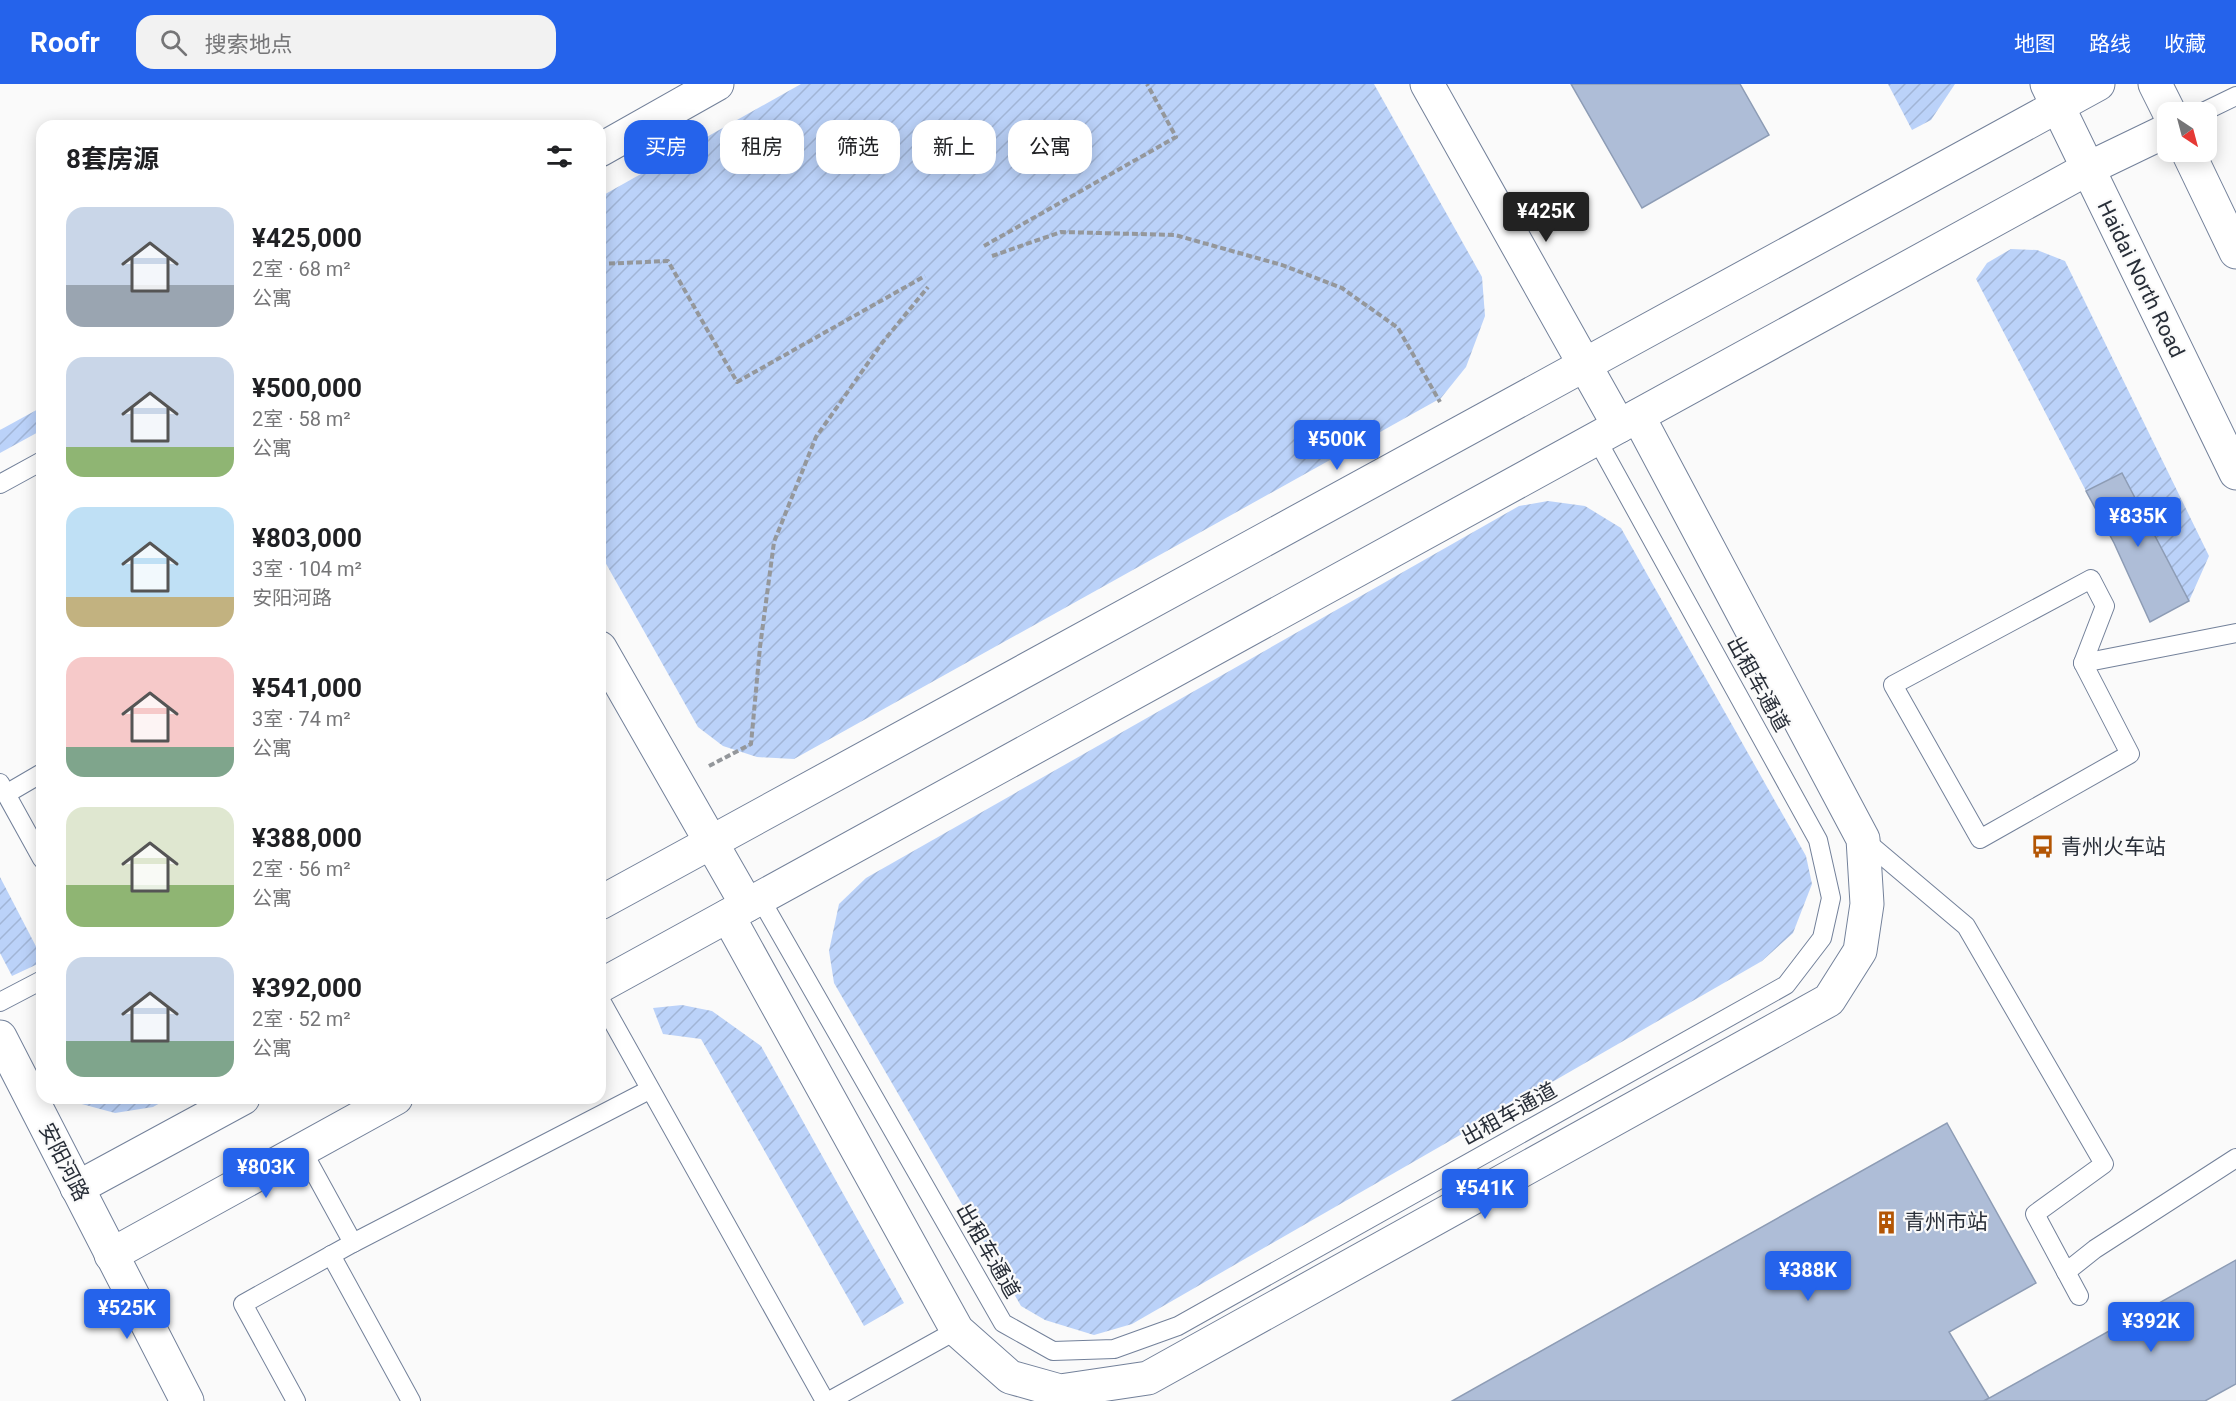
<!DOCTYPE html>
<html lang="zh">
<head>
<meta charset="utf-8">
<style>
	:root { --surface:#fff; --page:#f2f2f2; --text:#202124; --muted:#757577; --accent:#2563eb }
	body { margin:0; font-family:Roboto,"Noto Sans SC",sans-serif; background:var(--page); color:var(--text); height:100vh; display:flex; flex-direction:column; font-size:22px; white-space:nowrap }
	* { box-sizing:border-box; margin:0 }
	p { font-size:20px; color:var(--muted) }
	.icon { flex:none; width:33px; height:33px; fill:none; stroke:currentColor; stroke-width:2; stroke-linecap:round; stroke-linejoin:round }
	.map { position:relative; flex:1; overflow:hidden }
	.details { position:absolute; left:36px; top:36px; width:570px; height:984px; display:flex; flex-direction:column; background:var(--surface); border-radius:18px; box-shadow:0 3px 15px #0003 }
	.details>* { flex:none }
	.top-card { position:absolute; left:624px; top:36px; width:570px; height:54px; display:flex; gap:12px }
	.needle { width:39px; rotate:144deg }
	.buttons { position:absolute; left:2157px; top:18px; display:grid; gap:12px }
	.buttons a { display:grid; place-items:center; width:60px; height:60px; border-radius:12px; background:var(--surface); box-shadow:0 3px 15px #0003; font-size:30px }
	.price { position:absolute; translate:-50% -51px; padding:0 14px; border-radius:6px; background:var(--accent); color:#fff; font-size:20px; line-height:39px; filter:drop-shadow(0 2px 3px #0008) }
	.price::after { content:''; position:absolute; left:50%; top:36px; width:18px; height:14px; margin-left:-9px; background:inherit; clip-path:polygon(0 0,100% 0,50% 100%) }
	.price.active { background:#222; color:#fff }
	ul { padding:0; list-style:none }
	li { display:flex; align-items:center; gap:18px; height:150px; padding:0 30px }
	li span { display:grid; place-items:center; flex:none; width:168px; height:120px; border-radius:18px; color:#555 }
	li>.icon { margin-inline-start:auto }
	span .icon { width:72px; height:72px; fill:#fffc; stroke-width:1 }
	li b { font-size:26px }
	h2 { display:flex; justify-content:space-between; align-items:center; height:72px; padding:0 30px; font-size:26px }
	.pill { padding:0 21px; border-radius:18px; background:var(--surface); box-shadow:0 3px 15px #0003; font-size:21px; line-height:54px }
	.pill.active { background:var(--accent); color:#fff }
	header { display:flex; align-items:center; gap:36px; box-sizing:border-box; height:84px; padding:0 30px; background:var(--accent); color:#fff }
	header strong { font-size:28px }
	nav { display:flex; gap:33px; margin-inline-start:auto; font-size:21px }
	.search { width:420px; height:54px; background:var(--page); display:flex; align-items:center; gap:15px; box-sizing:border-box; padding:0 21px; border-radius:18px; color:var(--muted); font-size:22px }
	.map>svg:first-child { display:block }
</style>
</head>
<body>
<header>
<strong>Roofr</strong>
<div class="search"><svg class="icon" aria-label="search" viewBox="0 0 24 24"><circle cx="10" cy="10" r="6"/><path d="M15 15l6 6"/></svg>搜索地点</div>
<nav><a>地图</a><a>路线</a><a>收藏</a></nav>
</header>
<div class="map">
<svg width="2236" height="1317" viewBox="0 0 2236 1317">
	<defs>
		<pattern id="garden-furrows" width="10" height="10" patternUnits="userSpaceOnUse" patternTransform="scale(1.5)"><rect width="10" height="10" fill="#bbd2f9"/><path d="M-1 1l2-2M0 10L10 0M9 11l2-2" fill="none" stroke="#a1b5d6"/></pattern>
	</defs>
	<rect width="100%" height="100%" fill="#fafafa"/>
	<!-- garden -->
	<g fill="url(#garden-furrows)">
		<path d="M801 0H1374L1482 193 1485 232 1466 283 1441 314 794 675 757 673 723 662 698 643 600 469V113Z"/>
		<path d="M1888 0H1955L1931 36 1912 46Z"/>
		<path d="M2011 165 2037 166 2065 177 2209 472 2189 517 2122 389 2086 407 1976 195 1987 179Z"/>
		<path d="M42 323V346L0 369V346Z"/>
		<path d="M1548 417 1585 422 1621 444 1806 772 1812 800 1793 849 1762 877 1132 1240 1094 1251 1045 1236 1021 1222 834 899 829 867 839 820 866 794 1519 422Z"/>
		<path d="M0 793 42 874V878L12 892 0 869Z"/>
		<path d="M682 921 712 927 761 962 904 1219 864 1242 701 955 663 950 653 924Z"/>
		<path d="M76 1014H169L153 1023 115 1029 78 1019Z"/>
	</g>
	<!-- building -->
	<g fill="#aebdd7" stroke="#8d9cb5" stroke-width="1.5">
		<path d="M1571 0H1740L1769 51 1642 124Z"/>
		<path d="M2122 389 2189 517 2150 538 2114 459 2086 407Z"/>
		<path d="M1947 1039 2036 1199 1949 1248 1989 1314 1984 1317H1452Z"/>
		<path d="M2236 1176V1300L2205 1317H1984Z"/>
	</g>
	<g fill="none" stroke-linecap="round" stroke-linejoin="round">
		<defs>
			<g id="lane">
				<path d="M2203 28 2236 12"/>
				<path d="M0 400 42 377"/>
				<path d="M2091 495 2105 522 2083 579 2130 670 1980 755 1893 601Z"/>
				<path d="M2083 579 2236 549"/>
				<path d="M0 699 42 775"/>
				<path d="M6 710 42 689"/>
				<path d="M1863 755 1966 842 2104 1080 2035 1130 2079 1212"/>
				<path d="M760 814 1003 1239 1053 1267 1114 1265 1178 1242 1786 901 1822 854 1831 814 1818 756 1596 354"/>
				<path d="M600 915 825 1317"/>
				<path d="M0 918 42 896"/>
				<path d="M302 1066 353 1159"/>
				<path d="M331 1171 411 1317"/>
				<path d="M2066 1188 2095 1165 2236 1074"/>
				<path d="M296 1317 243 1220 353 1159 649 1006"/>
				<path d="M829 1317 957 1246"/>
			</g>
			<g id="secondary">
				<path d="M1427 0 1619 342"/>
				<path d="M600 66 717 0"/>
				<path d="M600 564 747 821"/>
				<path d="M600 819 2098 0"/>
				<path d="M728 832 957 1246 1010 1293 1060 1307 1148 1294 1829 916 1860 867 1867 820 1863 755 1638 332"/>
				<path d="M600 902 2087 85 2168 46"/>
				<path d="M0 953 187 1317"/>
				<path d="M77 1104 243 1014"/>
				<path d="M111 1171 396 1014"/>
			</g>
			<g id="primary">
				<path d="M2047 0 2236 389"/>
				<path d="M2155 0 2169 28"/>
				<path d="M2188 68 2236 168"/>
			</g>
		</defs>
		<!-- lane casing -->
		<use href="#lane" stroke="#73819a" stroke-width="20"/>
		<!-- secondary casing -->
		<use href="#secondary" stroke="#73819a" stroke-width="35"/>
		<!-- primary casing -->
		<use href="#primary" stroke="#73819a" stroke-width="35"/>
		<!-- path -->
		<g stroke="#94979b" stroke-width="4" stroke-dasharray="6 3" stroke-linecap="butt">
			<path d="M984 162 1176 53 1147 0"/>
			<path d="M992 172 1061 148 1175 151 1282 181 1342 204 1398 244 1440 318"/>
			<path d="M600 180 668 177 737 298 925 192"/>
			<path d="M709 682 751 660 760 563 774 458 816 353 882 259 928 203"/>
		</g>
		<!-- lane -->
		<use href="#lane" stroke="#fff" stroke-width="18"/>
		<!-- secondary -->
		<use href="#secondary" stroke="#fff" stroke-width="33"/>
		<!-- primary -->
		<use href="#primary" stroke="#fff" stroke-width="33"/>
	</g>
	<!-- icons -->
	<defs>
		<symbol id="bus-bare" viewBox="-9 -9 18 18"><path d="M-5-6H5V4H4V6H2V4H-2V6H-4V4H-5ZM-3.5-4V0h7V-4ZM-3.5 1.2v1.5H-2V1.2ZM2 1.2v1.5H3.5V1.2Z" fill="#b35503" stroke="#fafafa" stroke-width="2.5" paint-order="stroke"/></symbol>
		<symbol id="building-bare" viewBox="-9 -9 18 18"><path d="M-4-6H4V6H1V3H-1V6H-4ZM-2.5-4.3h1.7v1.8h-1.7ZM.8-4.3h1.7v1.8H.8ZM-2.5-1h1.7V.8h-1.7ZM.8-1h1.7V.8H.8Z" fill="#b35503" stroke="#fafafa" stroke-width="2.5" paint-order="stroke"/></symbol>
	</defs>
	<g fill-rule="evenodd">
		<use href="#bus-bare" x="2026" y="746" width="33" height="33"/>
		<use href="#building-bare" x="1870" y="1122" width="33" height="33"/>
	</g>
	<g text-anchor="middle" stroke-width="4.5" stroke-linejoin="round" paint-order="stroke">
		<!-- street labels -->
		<g font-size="21" fill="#282e38" stroke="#fafafa">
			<text transform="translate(2141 195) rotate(64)" y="7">Haidai North Road</text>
			<text transform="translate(1758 600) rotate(61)" y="7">出租车通道</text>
			<text transform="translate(1509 1030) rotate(-29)" y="7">出租车通道</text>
			<text transform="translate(64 1078) rotate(63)" y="7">安阳河路</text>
			<text transform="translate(988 1167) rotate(60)" y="7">出租车通道</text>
		</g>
		<!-- poi labels -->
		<g font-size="21" fill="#282e38" stroke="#fafafa" text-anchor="start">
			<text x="2061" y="770">青州火车站</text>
			<text x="1904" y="1145">青州市站</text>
		</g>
	</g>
</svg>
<div class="buttons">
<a><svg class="needle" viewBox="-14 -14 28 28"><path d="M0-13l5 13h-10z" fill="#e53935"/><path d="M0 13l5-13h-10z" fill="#757577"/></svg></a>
</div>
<b class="price active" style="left:1546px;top:159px">¥425K</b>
<b class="price" style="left:1337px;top:387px">¥500K</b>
<b class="price" style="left:2138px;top:464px">¥835K</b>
<b class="price" style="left:266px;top:1115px">¥803K</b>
<b class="price" style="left:1485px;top:1136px">¥541K</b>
<b class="price" style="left:1808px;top:1218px">¥388K</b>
<b class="price" style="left:127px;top:1256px">¥525K</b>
<b class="price" style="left:2151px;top:1269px">¥392K</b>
<div class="top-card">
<a class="pill active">买房</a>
<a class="pill">租房</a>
<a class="pill">筛选</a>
<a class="pill">新上</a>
<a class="pill">公寓</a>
</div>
<section class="details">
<h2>8套房源<svg class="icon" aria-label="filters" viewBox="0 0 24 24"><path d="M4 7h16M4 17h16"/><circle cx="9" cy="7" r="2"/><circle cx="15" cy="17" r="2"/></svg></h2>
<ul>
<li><span style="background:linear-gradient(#c9d6e8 65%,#9aa5b1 0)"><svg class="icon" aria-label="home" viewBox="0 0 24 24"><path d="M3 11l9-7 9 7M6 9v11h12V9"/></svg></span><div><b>¥425,000</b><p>2室 · 68 m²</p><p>公寓</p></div></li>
<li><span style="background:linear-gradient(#c9d6e8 75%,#8fb573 0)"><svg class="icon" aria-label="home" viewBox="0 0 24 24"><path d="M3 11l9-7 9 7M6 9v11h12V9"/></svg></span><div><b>¥500,000</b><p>2室 · 58 m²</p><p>公寓</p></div></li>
<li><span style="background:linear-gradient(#bfe0f5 75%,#c2b280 0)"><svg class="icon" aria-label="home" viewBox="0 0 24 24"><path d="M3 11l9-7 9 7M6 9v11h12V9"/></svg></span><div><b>¥803,000</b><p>3室 · 104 m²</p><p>安阳河路</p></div></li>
<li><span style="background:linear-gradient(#f6c9c9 75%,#7fa58c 0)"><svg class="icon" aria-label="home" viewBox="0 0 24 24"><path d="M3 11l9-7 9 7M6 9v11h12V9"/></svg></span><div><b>¥541,000</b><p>3室 · 74 m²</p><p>公寓</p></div></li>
<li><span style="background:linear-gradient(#dfe7d0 65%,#8fb573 0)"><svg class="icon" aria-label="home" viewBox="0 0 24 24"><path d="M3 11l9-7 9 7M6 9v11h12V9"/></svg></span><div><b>¥388,000</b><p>2室 · 56 m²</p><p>公寓</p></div></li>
<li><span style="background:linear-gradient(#c9d6e8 70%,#7fa58c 0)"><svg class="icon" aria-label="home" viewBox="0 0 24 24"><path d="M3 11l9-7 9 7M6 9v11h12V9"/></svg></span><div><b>¥392,000</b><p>2室 · 52 m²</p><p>公寓</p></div></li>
</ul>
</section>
</div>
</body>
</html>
